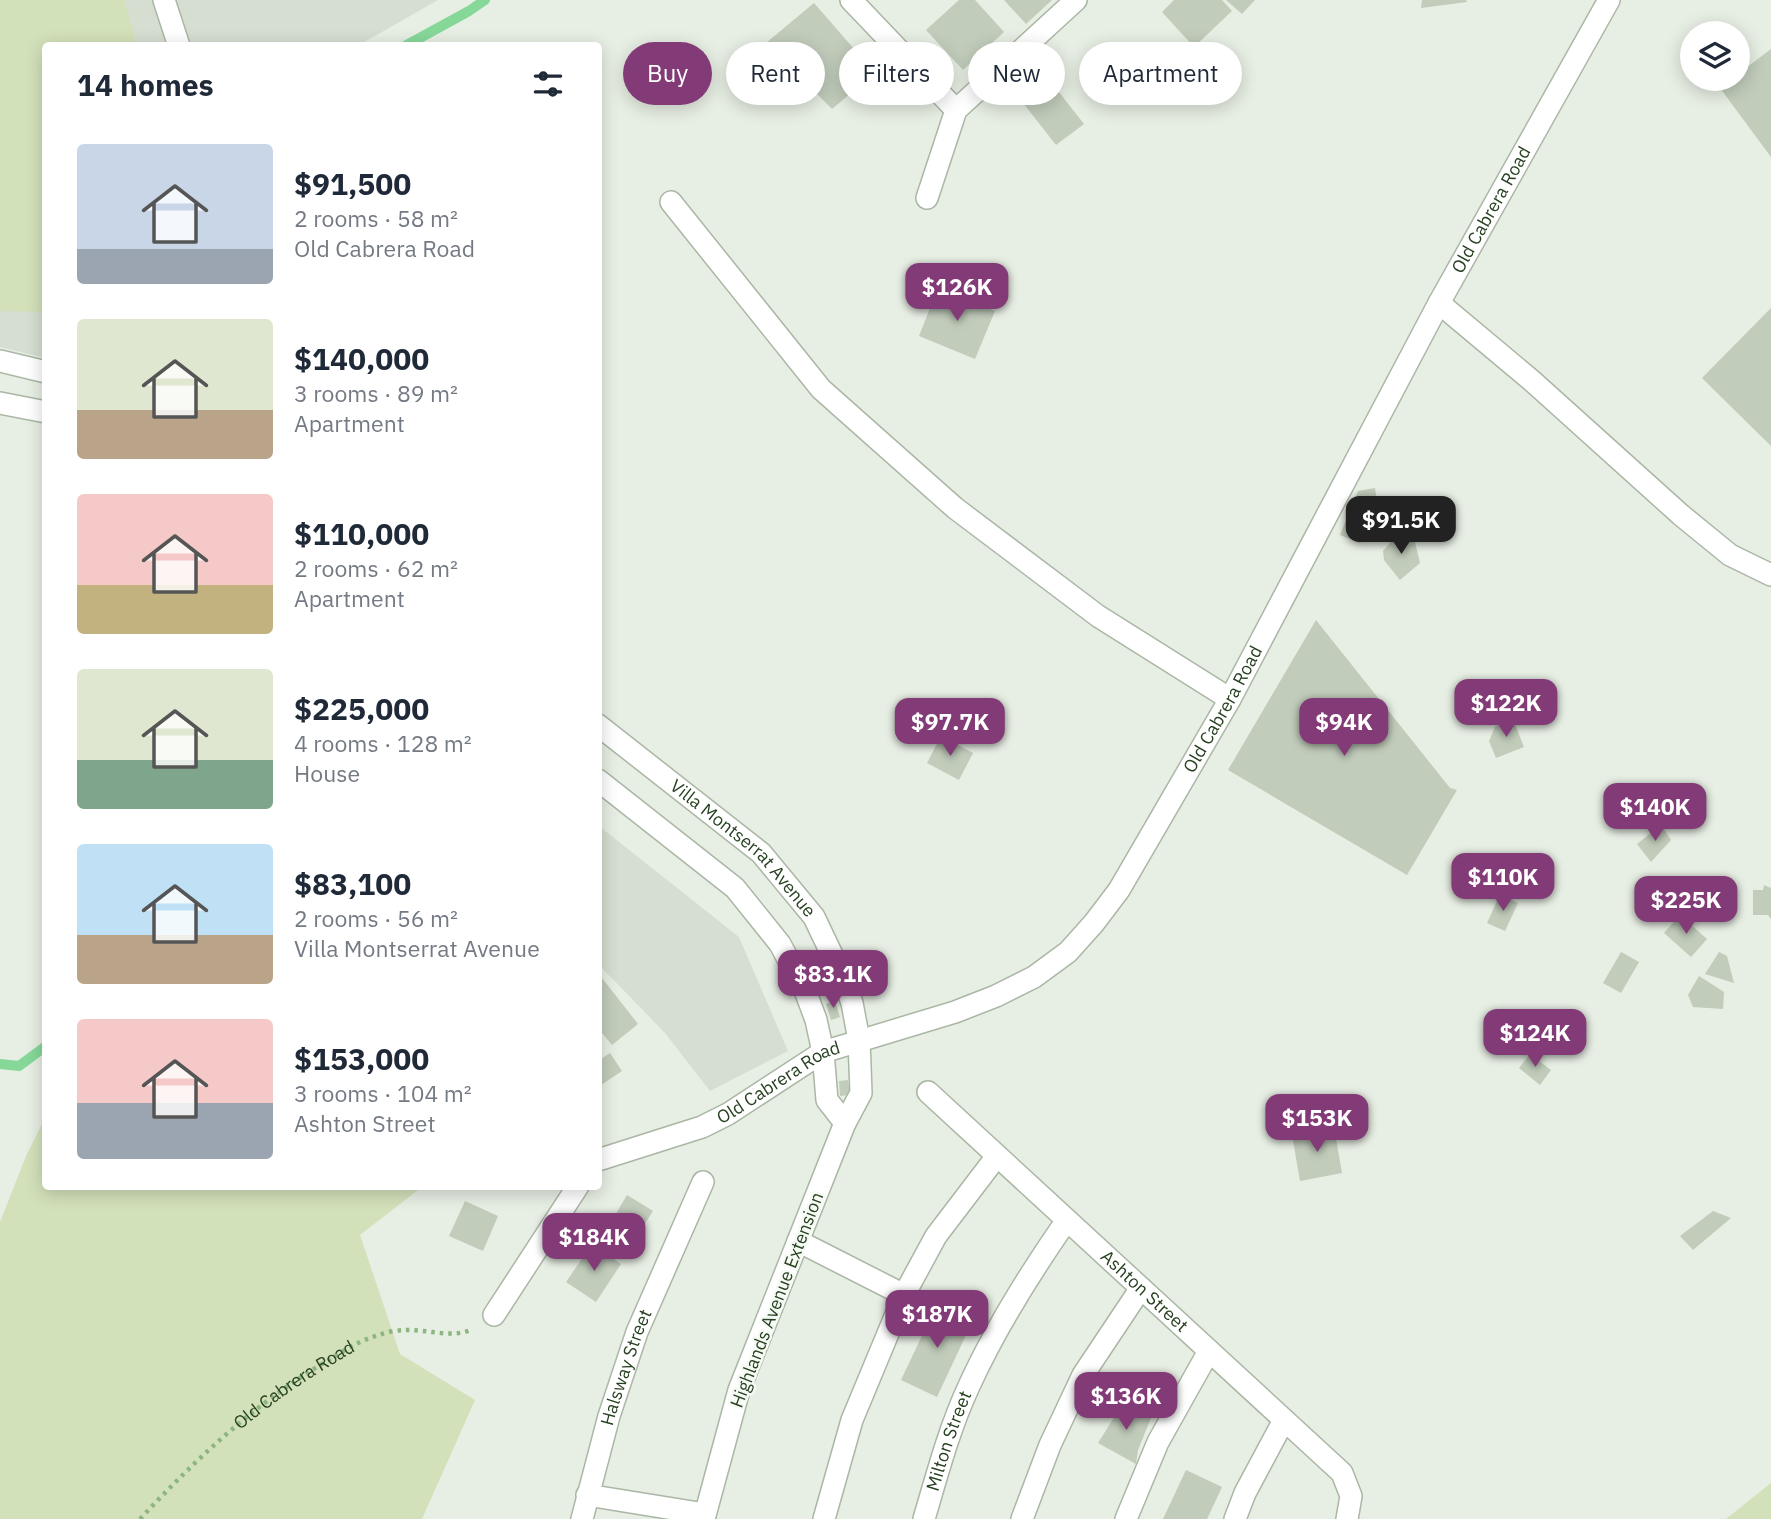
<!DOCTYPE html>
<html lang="en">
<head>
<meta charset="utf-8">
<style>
	:root { --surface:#fff; --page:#f2f2f3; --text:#1f2937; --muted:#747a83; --accent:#833b77 }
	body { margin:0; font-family:"IBM Plex Sans",sans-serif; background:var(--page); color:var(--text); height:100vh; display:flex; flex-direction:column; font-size:26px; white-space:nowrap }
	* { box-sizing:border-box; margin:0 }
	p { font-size:23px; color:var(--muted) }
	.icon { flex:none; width:38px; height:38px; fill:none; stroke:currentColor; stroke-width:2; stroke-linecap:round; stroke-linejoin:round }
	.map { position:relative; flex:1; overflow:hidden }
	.details { position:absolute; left:42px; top:42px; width:560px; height:1148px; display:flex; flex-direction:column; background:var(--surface); border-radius:7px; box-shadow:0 4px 18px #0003 }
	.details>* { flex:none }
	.guide { position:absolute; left:623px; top:42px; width:665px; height:63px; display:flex; gap:14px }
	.fabs { position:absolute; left:1680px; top:21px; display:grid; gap:14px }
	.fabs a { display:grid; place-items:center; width:70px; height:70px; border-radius:50%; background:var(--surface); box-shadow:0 4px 18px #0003; font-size:35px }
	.price { position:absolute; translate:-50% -60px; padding:0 16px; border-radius:14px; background:var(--accent); color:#fff; font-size:23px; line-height:46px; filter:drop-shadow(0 2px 4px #0008) }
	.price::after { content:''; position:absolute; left:50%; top:42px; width:21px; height:16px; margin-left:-10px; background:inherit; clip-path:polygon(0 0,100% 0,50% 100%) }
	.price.selected { background:#222; color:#fff }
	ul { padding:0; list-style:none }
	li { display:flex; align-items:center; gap:21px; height:175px; padding:0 35px }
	li span { display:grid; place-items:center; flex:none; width:196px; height:140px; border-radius:7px; color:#555 }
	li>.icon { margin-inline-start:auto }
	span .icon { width:84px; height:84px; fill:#fffc; stroke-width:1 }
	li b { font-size:30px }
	h2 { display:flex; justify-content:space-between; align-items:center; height:84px; padding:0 35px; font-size:30px }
	.chip { padding:0 24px; border-radius:32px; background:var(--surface); box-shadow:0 4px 18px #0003; font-size:24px; line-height:63px }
	.chip.selected { background:var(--accent); color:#fff }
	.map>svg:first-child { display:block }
</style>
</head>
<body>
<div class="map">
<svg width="1771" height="1519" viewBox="0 0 1771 1519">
	<rect width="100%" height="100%" fill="#e7eee3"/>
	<!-- built -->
	<g fill="#d6ded1">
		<path d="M0 0H438L359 45 46 46 45 358 0 347Z"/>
		<path d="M599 826 739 937 788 1051 710 1091 665 1033 599 965Z"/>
	</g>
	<!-- green -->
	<g fill="#d3e1ba">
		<path d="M0 0H124L137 45 46 46 45 312 0 311Z"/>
		<path d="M45 1118 46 1186 422 1187 360 1235 400 1354 475 1400 422 1519H0V1222L26 1156Z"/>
		<path d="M1771 1483V1519H1726Z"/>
	</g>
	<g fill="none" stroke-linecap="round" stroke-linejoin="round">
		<!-- stream -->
		<g stroke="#86d899" stroke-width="10">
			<path d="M405 46 469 11 485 0"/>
			<path d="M0 1064 19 1066 46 1046"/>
		</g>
	</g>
	<!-- building -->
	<g fill="#c1ccbb">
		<path d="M959 0H975L1004 32 963 70 926 30Z"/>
		<path d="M1004 0H1052L1026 24Z"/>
		<path d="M1174 0H1222L1232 11 1194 47 1162 12Z"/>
		<path d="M1226 0H1255L1242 14Z"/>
		<path d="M1422 0H1466L1467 2 1421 8Z"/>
		<path d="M814 3 875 73 832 109 766 43Z"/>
		<path d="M1771 49V157L1720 88 1732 79H1738V74Z"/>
		<path d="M1051 82 1084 124 1056 145 1023 103Z"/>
		<path d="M940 283 942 289 995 311 975 359 919 336Z"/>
		<path d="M1771 308V446L1702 378Z"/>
		<path d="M1375 488 1380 521 1365 529 1360 543 1340 535 1358 491Z"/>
		<path d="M1396 536 1415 542 1420 563 1400 580 1384 560 1383 551Z"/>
		<path d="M1316 620 1450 788 1457 790 1407 875 1228 770Z"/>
		<path d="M1513 719 1524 747 1496 758 1489 741 1495 727Z"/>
		<path d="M941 736 973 753 959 780 927 763Z"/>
		<path d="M1661 825 1671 840 1651 862 1637 844Z"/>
		<path d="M1729 883 1733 897 1720 915 1708 913 1703 891Z"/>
		<path d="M1764 885 1771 888V919L1768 915H1753V890H1763Z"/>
		<path d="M1506 897 1518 903 1505 931 1487 923 1497 901Z"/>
		<path d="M1680 915 1707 939 1691 957 1664 933Z"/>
		<path d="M1621 952 1639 962 1621 993 1603 983Z"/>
		<path d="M1719 952 1727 956 1734 983 1705 974Z"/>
		<path d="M598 973 638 1024 612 1045 598 1028Z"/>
		<path d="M1699 976 1724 992 1723 1009 1693 1007 1688 995Z"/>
		<path d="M835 1001 840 1017 831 1020 826 1004Z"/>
		<path d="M610 1053 622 1071 598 1087V1061Z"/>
		<path d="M1530 1054 1551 1070 1540 1085 1519 1068Z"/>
		<path d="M848 1080 850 1095 840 1096 839 1081Z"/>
		<path d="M1334 1127 1342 1173 1300 1181 1292 1135Z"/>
		<path d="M627 1195 653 1211 622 1259 598 1244Z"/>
		<path d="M465 1201 498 1216 483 1251 449 1236Z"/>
		<path d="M1713 1211 1731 1218 1693 1250 1680 1236Z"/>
		<path d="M592 1244 621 1264 596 1302 566 1282Z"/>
		<path d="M938 1302 973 1320 937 1397 901 1380Z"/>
		<path d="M1125 1400 1151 1418 1138 1450 1136 1464 1098 1443Z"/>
		<path d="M1186 1470 1222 1487 1207 1519H1163Z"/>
	</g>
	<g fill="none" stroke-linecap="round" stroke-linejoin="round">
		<defs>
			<g id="minor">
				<path d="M164 0 179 46"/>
				<path d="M851 0 956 110"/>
				<path d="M927 198 956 110 1076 0"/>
				<path d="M671 202 821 389 955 508 1098 616 1230 699"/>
				<path d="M1439 303 1531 380 1681 515 1730 555 1771 575"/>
				<path d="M0 361 46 372"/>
				<path d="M0 403 46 412"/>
				<path id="s2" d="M598 725 761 853 814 917 844 980 852 1003 859 1040 861 1093 845 1123 739 1390 704 1519"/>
				<path d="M598 780 735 888 780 944 806 993 816 1020 823 1052 827 1100 845 1123"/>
				<path id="s3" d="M928 1092 1342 1473 1351 1496 1347 1519"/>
				<path id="s4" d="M598 1160 702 1127 728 1114 823 1052 955 1012 996 996 1034 977 1068 952 1094 923 1119 890 1230 699 1439 303 1609 0"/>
				<path d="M798 1241 904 1295"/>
				<path d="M494 1315 578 1186"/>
				<path d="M587 1495 705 1514"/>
				<path id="s5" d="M582 1519 609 1416 637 1332 703 1182"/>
				<path d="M824 1519 852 1420 904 1295 936 1236 997 1156"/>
				<path id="s6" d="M924 1519C937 1475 949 1429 969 1386 996 1327 1030 1273 1067 1220"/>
				<path d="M1022 1519 1050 1445 1083 1375 1141 1288"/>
				<path d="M1126 1519 1158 1442 1209 1351"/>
				<path d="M1235 1519 1245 1493 1284 1420"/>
			</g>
		</defs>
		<!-- minor casing -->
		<use href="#minor" stroke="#aab7a5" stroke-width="24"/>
		<!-- path -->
		<path stroke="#8db580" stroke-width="4.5" stroke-dasharray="3.5 5" stroke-linecap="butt" id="s1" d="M140 1519C196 1459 255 1403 327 1361 343 1351 360 1340 379 1335 387 1332 397 1330 405 1330 427 1329 453 1339 473 1329"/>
		<!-- minor -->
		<use href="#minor" stroke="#fff" stroke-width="21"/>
	</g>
	<g text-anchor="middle" stroke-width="5" stroke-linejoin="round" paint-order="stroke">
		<!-- street labels -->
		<g font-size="18" fill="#274121" stroke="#f6faf4">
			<text dy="6" stroke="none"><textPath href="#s4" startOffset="1374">Old Cabrera Road</textPath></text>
			<text dy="6" stroke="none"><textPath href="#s4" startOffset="807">Old Cabrera Road</textPath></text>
			<text dy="6" stroke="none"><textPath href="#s2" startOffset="191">Villa Montserrat Avenue</textPath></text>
			<text dy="6" stroke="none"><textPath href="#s4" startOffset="198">Old Cabrera Road</textPath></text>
			<text dy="6" stroke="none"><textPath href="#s3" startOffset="294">Ashton Street</textPath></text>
			<text transform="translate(777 1300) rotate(-69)" y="6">Highlands Avenue Extension</text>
			<text dy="6" stroke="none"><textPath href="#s5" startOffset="158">Halsway Street</textPath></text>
			<text dy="6" stroke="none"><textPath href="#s1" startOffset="205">Old Cabrera Road</textPath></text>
			<text dy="6" stroke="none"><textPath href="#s6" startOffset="82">Milton Street</textPath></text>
		</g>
	</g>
</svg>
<div class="fabs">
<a><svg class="icon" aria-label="layers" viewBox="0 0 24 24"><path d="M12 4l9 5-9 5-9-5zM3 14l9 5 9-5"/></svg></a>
</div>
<b class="price" style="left:957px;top:323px">$126K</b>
<b class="price selected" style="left:1401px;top:556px">$91.5K</b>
<b class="price" style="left:1506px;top:739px">$122K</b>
<b class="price" style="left:950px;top:758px">$97.7K</b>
<b class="price" style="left:1344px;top:758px">$94K</b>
<b class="price" style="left:1655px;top:843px">$140K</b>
<b class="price" style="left:1503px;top:913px">$110K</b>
<b class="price" style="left:1686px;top:936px">$225K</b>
<b class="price" style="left:833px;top:1010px">$83.1K</b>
<b class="price" style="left:1535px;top:1069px">$124K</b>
<b class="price" style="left:1317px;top:1154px">$153K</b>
<b class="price" style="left:594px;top:1273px">$184K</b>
<b class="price" style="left:937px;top:1350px">$187K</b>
<b class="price" style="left:1126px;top:1432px">$136K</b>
<div class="guide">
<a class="chip selected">Buy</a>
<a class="chip">Rent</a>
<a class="chip">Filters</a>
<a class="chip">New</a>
<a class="chip">Apartment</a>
</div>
<section class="details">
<h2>14 homes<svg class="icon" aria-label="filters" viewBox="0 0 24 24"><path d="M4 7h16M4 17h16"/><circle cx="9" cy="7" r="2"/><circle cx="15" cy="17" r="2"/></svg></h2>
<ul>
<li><span style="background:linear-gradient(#c9d6e8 75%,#9aa5b1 0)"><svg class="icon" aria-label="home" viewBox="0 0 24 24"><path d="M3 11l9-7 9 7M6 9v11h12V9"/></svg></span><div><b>$91,500</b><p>2 rooms · 58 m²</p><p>Old Cabrera Road</p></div></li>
<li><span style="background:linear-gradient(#dfe7d0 65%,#b9a48a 0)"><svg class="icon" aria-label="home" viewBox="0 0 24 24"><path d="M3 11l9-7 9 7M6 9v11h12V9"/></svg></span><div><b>$140,000</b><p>3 rooms · 89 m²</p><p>Apartment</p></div></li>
<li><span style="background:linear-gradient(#f6c9c9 65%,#c2b280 0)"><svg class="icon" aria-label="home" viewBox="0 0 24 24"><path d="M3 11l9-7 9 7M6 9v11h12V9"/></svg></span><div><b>$110,000</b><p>2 rooms · 62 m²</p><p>Apartment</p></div></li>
<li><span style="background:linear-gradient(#dfe7d0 65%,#7fa58c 0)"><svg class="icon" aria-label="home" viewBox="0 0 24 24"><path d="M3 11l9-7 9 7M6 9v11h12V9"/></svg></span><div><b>$225,000</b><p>4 rooms · 128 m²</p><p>House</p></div></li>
<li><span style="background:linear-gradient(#bfe0f5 65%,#b9a48a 0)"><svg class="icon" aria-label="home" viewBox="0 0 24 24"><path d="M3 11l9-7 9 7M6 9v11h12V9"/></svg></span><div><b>$83,100</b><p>2 rooms · 56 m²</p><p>Villa Montserrat Avenue</p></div></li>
<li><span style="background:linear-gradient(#f6c9c9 60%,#9aa5b1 0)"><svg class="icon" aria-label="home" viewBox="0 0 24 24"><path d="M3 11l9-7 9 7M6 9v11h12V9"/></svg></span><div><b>$153,000</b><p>3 rooms · 104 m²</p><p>Ashton Street</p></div></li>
</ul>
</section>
</div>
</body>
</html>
